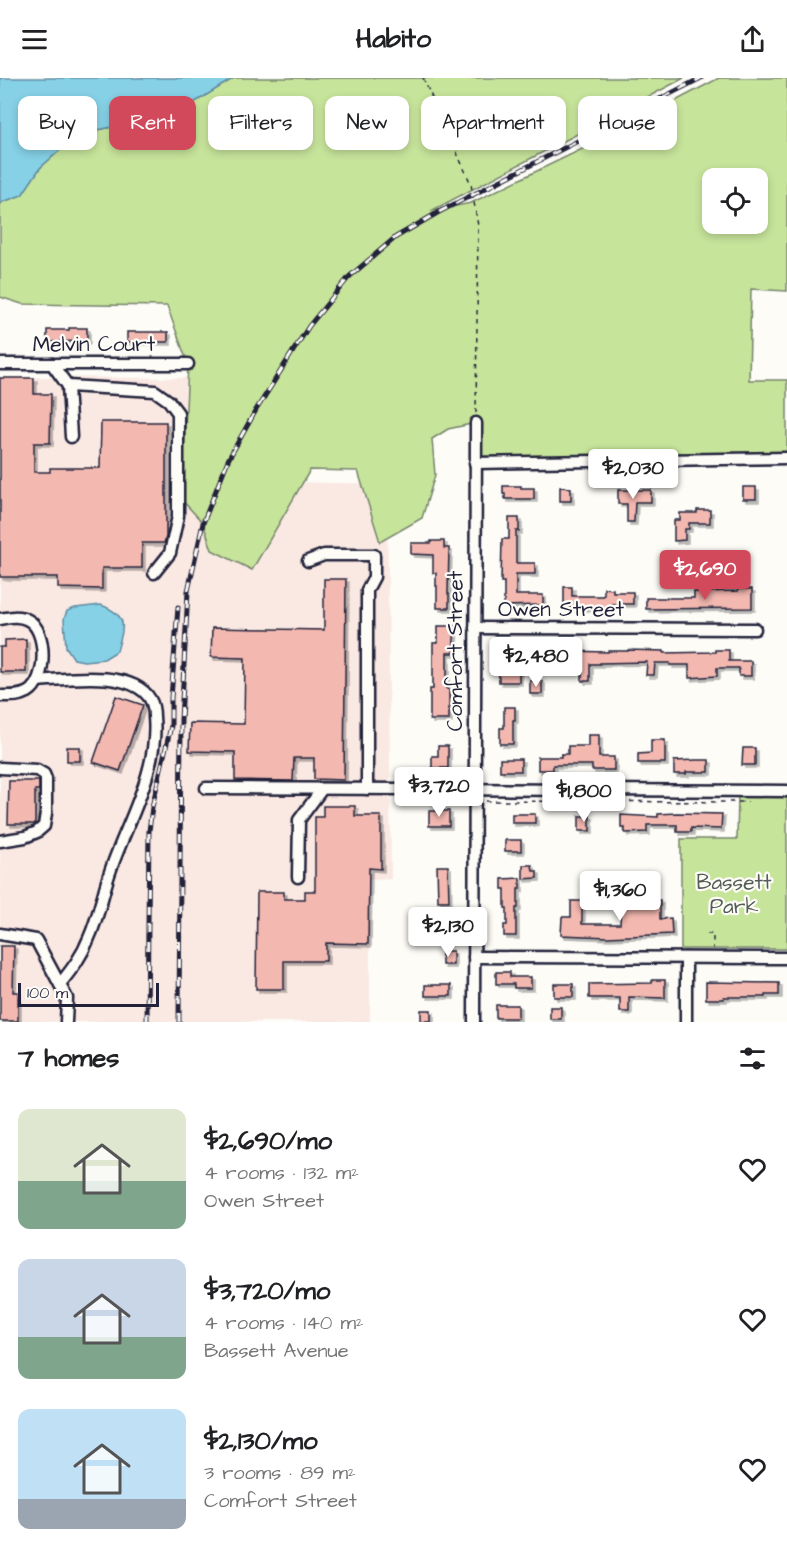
<!DOCTYPE html>
<html lang="en">
<head>
<meta charset="utf-8">
<style>
	:root { --surface:#fff; --page:#f6f6f6; --text:#202124; --muted:#757577; --accent:#d1495b }
	body { margin:0; font-family:"Architects Daughter",sans-serif; background:var(--page); color:var(--text); height:100vh; display:flex; flex-direction:column; font-size:22px; white-space:nowrap }
	* { box-sizing:border-box; margin:0 }
	p { font-size:20px; color:var(--muted) }
	.icon { flex:none; width:33px; height:33px; fill:none; stroke:currentColor; stroke-width:2; stroke-linecap:round; stroke-linejoin:round }
	.map { position:relative; height:944px; overflow:hidden }
	.side { display:flex; flex-direction:column; background:var(--surface); flex:1 }
	.side>* { flex:none }
	.hud { position:absolute; left:18px; top:18px; width:752px; height:54px; display:flex; gap:12px }
	.buttons { position:absolute; left:702px; top:90px; display:grid; gap:12px }
	.buttons a { display:grid; place-items:center; width:66px; height:66px; border-radius:12px; background:var(--surface); box-shadow:0 3px 9px #0003; font-size:30px }
	.scale { position:absolute; left:18px; bottom:15px; width:141px; box-sizing:border-box; padding-left:6px; border:3px solid #22223b; border-top:0; font-size:16px; line-height:21px; white-space:nowrap; color:#22223b; -webkit-text-stroke:4px #fdfcf7; paint-order:stroke }
	.price { position:absolute; translate:-50% -51px; padding:0 14px; border-radius:6px; background:#fff; color:#222; font-size:20px; line-height:39px; filter:drop-shadow(0 2px 3px #0008) }
	.price::after { content:''; position:absolute; left:50%; top:36px; width:18px; height:14px; margin-left:-9px; background:inherit; clip-path:polygon(0 0,100% 0,50% 100%) }
	.price.on { background:var(--accent); color:#fff }
	ul { padding:0; list-style:none }
	li { display:flex; align-items:center; gap:18px; height:150px; padding:0 18px }
	li span { display:grid; place-items:center; flex:none; width:168px; height:120px; border-radius:12px; color:#555 }
	li>.icon { margin-inline-start:auto }
	span .icon { width:72px; height:72px; fill:#fffc; stroke-width:1 }
	li b { font-size:26px }
	h2 { display:flex; justify-content:space-between; align-items:center; height:72px; padding:0 18px; font-size:26px }
	.tag { padding:0 21px; border-radius:12px; background:var(--surface); box-shadow:0 3px 9px #0003; font-size:21px; line-height:54px }
	.tag.on { background:var(--accent); color:#fff }
	header { display:flex; justify-content:space-between; align-items:center; height:78px; padding:0 18px; background:var(--surface); font-size:27px; font-weight:700 }
	.map>svg:first-child { display:block }
</style>
</head>
<body>
<header><svg class="icon" aria-label="menu" viewBox="0 0 24 24"><path d="M4 6h16M4 12h16M4 18h16"/></svg>Habito<svg class="icon" aria-label="share" viewBox="0 0 24 24"><path d="M12 15V3M7 8l5-5 5 5M5 13v7h14v-7"/></svg></header>
<div class="map">
<svg width="787" height="944" viewBox="0 0 787 944">
	<defs>
		<filter id="shadow"><feDropShadow dx="3" dy="3" stdDeviation="0" flood-color="#0004"/></filter>
	</defs>
	<rect width="100%" height="100%" fill="#fdfcf7"/>
	<filter id="ink" filterUnits="userSpaceOnUse"><feTurbulence type="fractalNoise" baseFrequency=".0167" numOctaves="2"/><feDisplacementMap in="SourceGraphic" scale="12" xChannelSelector="R" yChannelSelector="G"/><feConvolveMatrix kernelMatrix="1 2 1 2 8 2 1 2 1" color-interpolation-filters="sRGB"/></filter>
	<g filter="url(#ink)">
		<!-- built -->
		<path fill="#fae8e2" d="M0 299 187 300 183 402 387 406 391 801 370 802V944H0Z"/>
		<!-- green -->
		<g fill="#c7e49b" stroke="#74836b" stroke-width="1.5" fill-rule="evenodd">
			<path d="M234 0H684L431 133 471 125 607 59 719 0H787V213L751 211 749 302H787V374L749 375V381L475 385 476 345 448 351 432 361 435 397 422 440 380 464 358 393 310 392 252 492 212 472 203 445 182 422 188 286 167 228 22 226 0 219V125L22 117 40 90 78 56 175 36ZM712 100H758V146H712Z"/>
			<path d="M738 718H787V871H681V761H737Z"/>
		</g>
		<!-- water -->
		<g fill="#86d1e6" stroke="#5e8ba2" stroke-width="1.5">
			<path d="M0 0H234L176 36 78 56 40 90 22 117 0 125Z"/>
			<path d="M101 527C129 538 124 548 117 573L104 581 84 583 74 581 66 569 64 541 67 533 75 530Z"/>
		</g>
		<!-- building -->
		<g fill="#f3b8b0" stroke="#22223b" stroke-width="1.5" filter="url(#shadow)">
			<path d="M69 250H87V263L47 264V252H69Z"/>
			<rect x="127" y="254" width="41" height="10"/>
			<path d="M0 300H34V316H51L50 365H34V394H50V390H100L101 344H166V459L164 465H142V490H102V511L58 510V499H0Z"/>
			<path d="M503 408H521V410H534V421H505V416H503Z"/>
			<path d="M560 409 571 410V423H560Z"/>
			<rect x="743" y="409" width="13" height="12"/>
			<path d="M618 412H651V424H635L634 444H627V426H618Z"/>
			<path d="M697 432H710V445H689V451H685V462L674 463V442H680V435H697Z"/>
			<path d="M509 440H519V453H516V485H535V496H516V517H543V527L504 528V504H501L502 461H509Z"/>
			<path d="M431 463H444V470H449L448 516H449V530H437V508H436V495H433V477L411 476V465H431Z"/>
			<path d="M324 501H346L344 702 314 701V680H294L293 703 235 702V674L189 673 190 645 244 646 245 580 211 579 212 550 324 552Z"/>
			<path d="M564 509H572V518H602L604 517V510L613 511V514H633V526H612V530H568V526H564Z"/>
			<path d="M738 511H752V530L646 531V520H694V514L738 513Z"/>
			<path d="M438 548H455L453 575H447V611H449V642H430V611H433V565H438Z"/>
			<path d="M26 561V594H0V569H5V562Z"/>
			<path d="M498 571H513V574H531V572H547V584H519V604H499Z"/>
			<path d="M628 572 664 573V575L715 574V572H729V583H751V598H739V590H717V598L689 600V587H670V585H655L654 597H646L647 584 600 585V586H590V603H582V585H564V573L608 574V573H628Z"/>
			<rect x="530" y="603" width="12" height="13"/>
			<path d="M116 618 143 627 120 693 93 684Z"/>
			<path d="M504 629H515V642H513V666H500V650H504Z"/>
			<path d="M588 657H599V679H614V692H592V687H553V692H538V679H561V676H568V668H588Z"/>
			<path d="M651 662H665V685H638V676L651 675Z"/>
			<path d="M438 668H448V690H432V678H438Z"/>
			<rect x="67" y="669" width="13" height="14"/>
			<path d="M743 670H755V687H742Z"/>
			<rect x="500" y="681" width="21" height="12"/>
			<path d="M696 682H709V694H686V696H674V683Z"/>
			<path d="M9 703H39V712H35V746H8Z"/>
			<path d="M323 728H355V738H381V791L369 790 368 866 326 865V883H284V911H256L257 814H284V821H305V813H315V739H323Z"/>
			<rect x="429" y="733" width="20" height="15"/>
			<path d="M677 735 722 736 721 751 691 750V754H677V747H647V754L625 755V750H621V737L658 739V736Z"/>
			<rect x="512" y="736" width="23" height="9"/>
			<rect x="579" y="738" width="11" height="15"/>
			<rect x="505" y="762" width="16" height="11"/>
			<path d="M523 787H532L533 793H537V800L523 801Z"/>
			<path d="M437 788H448L449 823H438Z"/>
			<path d="M520 800V811H518V830H516V858H504V847H507V830H505V811H502V801Z"/>
			<path d="M660 822V841L671 840 672 856 608 859 561 857 562 839H571V823H582V846H620L621 824 642 825V823Z"/>
			<path d="M0 868H14L13 914H18V943H0Z"/>
			<rect x="442" y="873" width="11" height="14"/>
			<path d="M496 894H510V899H531V910H514V906H496Z"/>
			<path d="M652 902H665V920L629 919V934H620V920H589V906L652 905Z"/>
			<path d="M706 904 779 905V917H765V919H724V921H706Z"/>
			<rect x="554" y="906" width="19" height="13"/>
			<rect x="425" y="907" width="26" height="11"/>
			<rect x="496" y="927" width="22" height="13"/>
			<rect x="550" y="929" width="11" height="12"/>
			<rect x="421" y="932" width="10" height="11"/>
		</g>
		<g fill="none" stroke-linecap="round" stroke-linejoin="round">
			<defs>
				<g id="minor">
					<path d="M0 286H188"/>
					<path d="M52 286 68 308 155 313 169 323 178 335V438L170 475 154 495"/>
					<path d="M68 308 71 359"/>
					<path d="M475 385 787 380"/>
					<path d="M308 483 324 477H374V499L367 512V711"/>
					<path d="M0 541C9 539 19 537 28 542 48 552 47 603 28 614 19 619 10 618 0 618"/>
					<path d="M475 550 755 551"/>
					<path d="M38 603C67 601 132 591 150 621 153 626 154 633 154 639 159 692 128 742 111 791 103 813 99 838 89 860 82 878 72 891 60 906"/>
					<path d="M0 690 37 692 44 696 46 701V735L44 748 37 754 25 759 0 763"/>
					<path d="M206 710 787 713"/>
					<path d="M298 799 299 742 322 711"/>
					<path d="M0 856 36 862 67 920 66 944"/>
					<path d="M474 879 787 880"/>
					<path d="M686 880V944"/>
					<path d="M474 944 476 345"/>
				</g>
			</defs>
			<!-- minor casing -->
			<use href="#minor" stroke="#22223b" stroke-width="15"/>
			<!-- path -->
			<g stroke="#22223b" stroke-width="1.5" stroke-dasharray="4.5 4.5" stroke-linecap="butt">
				<path d="M423 0 471 106 478 148 476 335"/>
				<path d="M486 723 748 724"/>
				<path d="M707 856H713V871"/>
			</g>
			<!-- minor -->
			<use href="#minor" stroke="#fdfcf7" stroke-width="10"/>
			<defs>
				<g id="rail">
					<path d="M147 944 149 753 152 729 171 648V620L178 529"/>
					<path d="M179 944 181 642 188 513 203 445 228 382 256 332 309 248 349 199 396 159 439 134 701 0"/>
				</g>
			</defs>
			<!-- rail casing -->
			<use href="#rail" stroke="#22223b" stroke-width="5"/>
			<!-- rail -->
			<use href="#rail" stroke="#fdfcf7" stroke-width="3" stroke-dasharray="9" stroke-linecap="butt"/>
		</g>
	</g>
	<g text-anchor="middle" stroke-width="4.5" stroke-linejoin="round" paint-order="stroke">
		<!-- street labels -->
		<g font-size="21" fill="#22223b" stroke="#fdfcf7">
			<text x="94" y="273">Melvin Court</text>
			<text x="561" y="538">Owen Street</text>
			<text transform="translate(455 573) rotate(-90)" y="7">Comfort Street</text>
		</g>
		<!-- park labels -->
		<g font-size="21" fill="#545c58" stroke="#fdfcf7">
			<text x="734" y="811">Bassett<tspan x="734" dy="24">Park</tspan></text>
		</g>
	</g>
</svg>
<div class="buttons">
<a><svg class="icon" aria-label="locate" viewBox="0 0 24 24"><circle cx="12" cy="12" r="6"/><path d="M12 2v4M12 18v4M2 12h4M18 12h4"/></svg></a>
</div>
<div class="scale">100 m</div>
<b class="price" style="left:633px;top:422px">$2,030</b>
<b class="price on" style="left:705px;top:523px">$2,690</b>
<b class="price" style="left:536px;top:610px">$2,480</b>
<b class="price" style="left:439px;top:740px">$3,720</b>
<b class="price" style="left:584px;top:745px">$1,800</b>
<b class="price" style="left:620px;top:844px">$1,360</b>
<b class="price" style="left:448px;top:880px">$2,130</b>
<div class="hud">
<a class="tag">Buy</a>
<a class="tag on">Rent</a>
<a class="tag">Filters</a>
<a class="tag">New</a>
<a class="tag">Apartment</a>
<a class="tag">House</a>
</div>
</div>
<section class="side">
<h2>7 homes<svg class="icon" aria-label="filters" viewBox="0 0 24 24"><path d="M4 7h16M4 17h16"/><circle cx="9" cy="7" r="2"/><circle cx="15" cy="17" r="2"/></svg></h2>
<ul>
<li><span style="background:linear-gradient(#dfe7d0 60%,#7fa58c 0)"><svg class="icon" aria-label="home" viewBox="0 0 24 24"><path d="M3 11l9-7 9 7M6 9v11h12V9"/></svg></span><div><b>$2,690/mo</b><p>4 rooms · 132 m²</p><p>Owen Street</p></div><svg class="icon" aria-label="heart" viewBox="0 0 24 24"><path d="M12 20l-8-8c-3-5 5-10 8-4 3-6 11-1 8 4z"/></svg></li>
<li><span style="background:linear-gradient(#c9d6e8 65%,#7fa58c 0)"><svg class="icon" aria-label="home" viewBox="0 0 24 24"><path d="M3 11l9-7 9 7M6 9v11h12V9"/></svg></span><div><b>$3,720/mo</b><p>4 rooms · 140 m²</p><p>Bassett Avenue</p></div><svg class="icon" aria-label="heart" viewBox="0 0 24 24"><path d="M12 20l-8-8c-3-5 5-10 8-4 3-6 11-1 8 4z"/></svg></li>
<li><span style="background:linear-gradient(#bfe0f5 75%,#9aa5b1 0)"><svg class="icon" aria-label="home" viewBox="0 0 24 24"><path d="M3 11l9-7 9 7M6 9v11h12V9"/></svg></span><div><b>$2,130/mo</b><p>3 rooms · 89 m²</p><p>Comfort Street</p></div><svg class="icon" aria-label="heart" viewBox="0 0 24 24"><path d="M12 20l-8-8c-3-5 5-10 8-4 3-6 11-1 8 4z"/></svg></li>
</ul>
</section>
</body>
</html>
